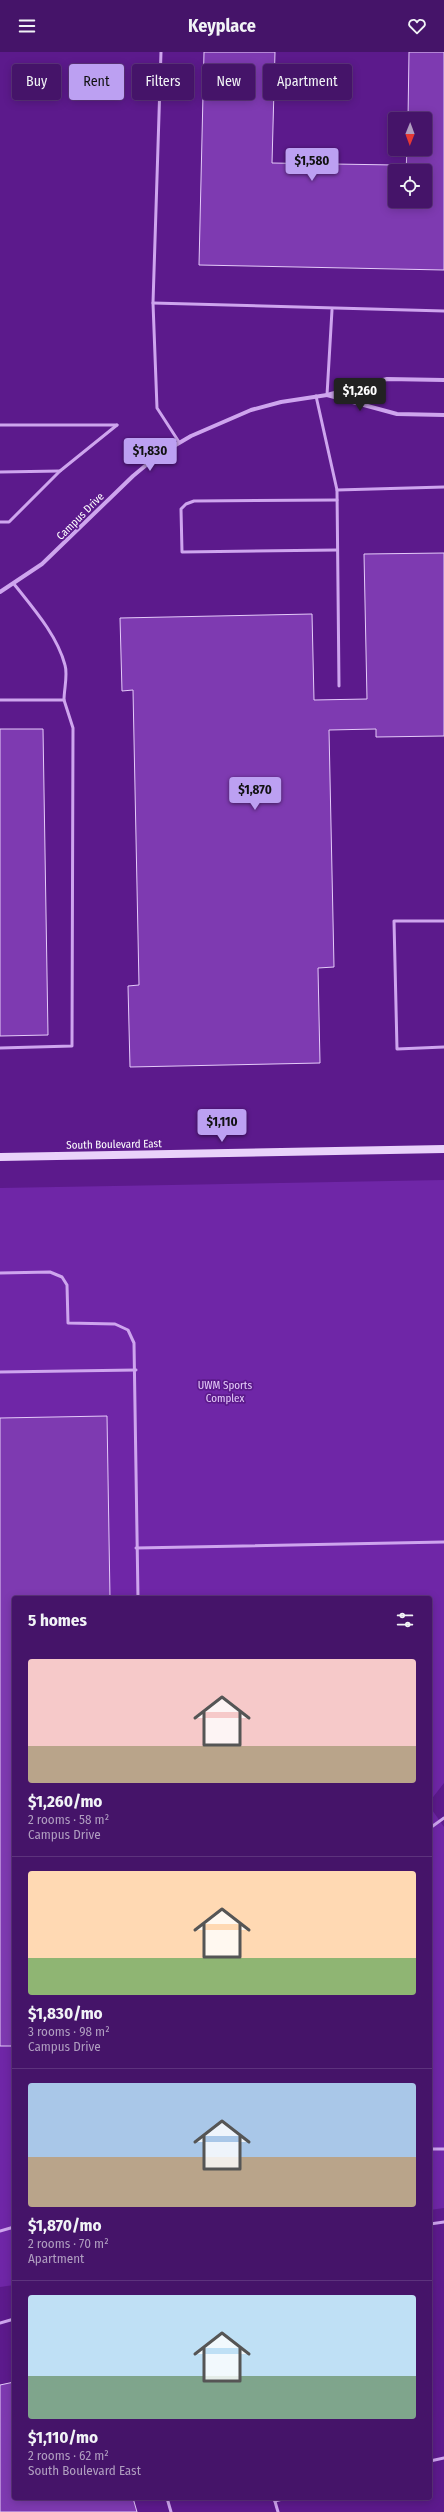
<!DOCTYPE html>
<html lang="en">
<head>
<meta charset="utf-8">
<style>
	:root { --surface:#451469; --page:#4f2171; --text:#f1f3f6; --muted:#b09ec0; --line:#5d337d; --accent:#bca0f2 }
	body { margin:0; font-family:"Fira Sans Condensed",sans-serif; background:var(--page); color:var(--text); height:100vh; display:flex; flex-direction:column; font-size:15px; white-space:nowrap }
	* { box-sizing:border-box; margin:0 }
	p { font-size:13px; color:var(--muted) }
	.icon { flex:none; width:22px; height:22px; fill:none; stroke:currentColor; stroke-width:2; stroke-linecap:round; stroke-linejoin:round }
	.map { position:relative; flex:1; overflow:hidden }
	.side { position:absolute; left:12px; top:1544px; width:420px; height:904px; display:flex; flex-direction:column; background:var(--surface); border-radius:4px; box-shadow:0 2px 10px #0003,0 0 0 1px var(--line) }
	.side>* { flex:none }
	.hud { position:absolute; left:12px; top:12px; width:420px; height:36px; display:flex; gap:8px }
	.needle { width:26px; rotate:181deg }
	.fabs { position:absolute; left:388px; top:60px; display:grid; gap:8px }
	.fabs a { display:grid; place-items:center; width:44px; height:44px; border-radius:4px; background:var(--surface); box-shadow:0 2px 10px #0003,0 0 0 1px var(--line); font-size:20px }
	.price { position:absolute; translate:-50% -34px; padding:0 9px; border-radius:4px; background:var(--accent); color:#111; font-size:13px; line-height:26px; filter:drop-shadow(0 1px 2px #0008) }
	.price::after { content:''; position:absolute; left:50%; top:24px; width:12px; height:9px; margin-left:-6px; background:inherit; clip-path:polygon(0 0,100% 0,50% 100%) }
	.price.active { background:#222; color:#fff }
	ul { padding:0; list-style:none }
	li { display:grid; align-content:center; gap:8px; height:212px; padding:0 16px }
	li+li { border-top:1px solid var(--line) }
	li span { display:grid; place-items:center; height:124px; border-radius:4px; color:#555 }
	li>.icon { margin-inline-start:auto }
	span .icon { width:72px; height:72px; fill:#fffc; stroke-width:1 }
	li b { font-size:17px }
	h2 { display:flex; justify-content:space-between; align-items:center; height:48px; padding:0 16px; font-size:17px }
	.chip { padding:0 14px; border-radius:4px; background:var(--surface); box-shadow:0 2px 10px #0003,0 0 0 1px var(--line); font-size:14px; line-height:36px }
	.chip.active { background:var(--accent); color:#111 }
	header { display:flex; justify-content:space-between; align-items:center; height:52px; padding:0 16px; background:var(--surface); font-size:18px; font-weight:700 }
	.map>svg:first-child { display:block }
</style>
</head>
<body>
<header><svg class="icon" aria-label="menu" viewBox="0 0 24 24"><path d="M4 6h16M4 12h16M4 18h16"/></svg>Keyplace<svg class="icon" aria-label="heart" viewBox="0 0 24 24"><path d="M12 20l-8-8c-3-5 5-10 8-4 3-6 11-1 8 4z"/></svg></header>
<div class="map">
<svg width="444" height="2460" viewBox="0 0 444 2460">
	<rect width="100%" height="100%" fill="#5c1a8c"/>
	<!-- green -->
	<g fill="#6f26a7">
		<path d="M444 1128V1731L430 1749V1546H14V2233L0 2235V1136Z"/>
		<path d="M430 1755 444 1775V2156L430 2158Z"/>
	</g>
	<!-- building -->
	<g fill="#7e3ab1" stroke="#e5cbfa">
		<path d="M204 0H275L272 111 395 113V149H425V119H406L407 97H425V67H408L409 0H444V218L199 213Z"/>
		<path d="M444 501V684L376 685V677L329 678 334 915 318 916 320 1011 130 1015 128 934 139 933 133 638 122 639 120 566 312 562 314 648 367 647 364 502Z"/>
		<path d="M0 677H43L48 983 0 984Z"/>
		<path d="M107 1364 110 1546H14V1994H0V1366Z"/>
		<path d="M14 2330V2446H133L137 2460H0V2333Z"/>
	</g>
	<g fill="none" stroke-linecap="round" stroke-linejoin="round">
		<!-- lane -->
		<g stroke="#cea5ee" stroke-width="3">
			<path d="M161 0 153 251 157 356 179 390"/>
			<path d="M153 251 444 259"/>
			<path d="M327 343 332 258"/>
			<path d="M316 344 337 438 444 435"/>
			<path d="M0 373H117"/>
			<path d="M0 420 60 419"/>
			<path d="M337 438 339 634"/>
			<path d="M337 448 194 449 186 452 181 457 182 500 337 498"/>
			<path d="M0 470H9L60 419 117 373"/>
			<path d="M0 648H64C64 637 68 623 65 613 57 583 33 556 14 532"/>
			<path d="M444 869H394L397 997 444 995"/>
			<path d="M0 996 72 994 73 676 64 648"/>
			<path d="M0 1221 50 1220 62 1225 67 1233 68 1271 115 1272 128 1278 134 1291 138 1546"/>
			<path d="M0 1320 136 1318"/>
			<path d="M136 1496 444 1490"/>
			<path d="M430 1776 444 1766"/>
			<path d="M430 2097H444"/>
			<path d="M430 2172 444 2170"/>
			<path d="M0 2179 14 2175"/>
			<path d="M0 2271 14 2267"/>
			<path d="M430 2409 444 2406"/>
			<path d="M167 2446 171 2460"/>
			<path d="M274 2446 278 2460"/>
			<path d="M275 2449 286 2446"/>
		</g>
		<!-- street -->
		<g stroke="#cea5ee" stroke-width="4">
			<path d="M327 343 397 362 444 363"/>
			<path d="M0 540 42 512 133 424 157 404 191 384 251 358 281 350 327 343 387 327 444 328"/>
		</g>
		<!-- secondary -->
		<path stroke="#e9d2fa" stroke-width="8" d="M0 1105 444 1097"/>
	</g>
	<g text-anchor="middle" stroke-width="3.5" stroke-linejoin="round" paint-order="stroke">
		<!-- street labels -->
		<g font-size="11" fill="#fff" stroke="#5c1a8c">
			<text transform="translate(80 464) rotate(-45)" y="4">Campus Drive</text>
			<text transform="translate(114 1092) rotate(-1)" y="4">South Boulevard East</text>
		</g>
		<!-- park labels -->
		<g font-size="11" fill="#e5cbfa" stroke="#5c1a8c">
			<text x="225" y="1337">UWM Sports<tspan x="225" dy="13">Complex</tspan></text>
		</g>
	</g>
</svg>
<div class="fabs">
<a><svg class="needle" viewBox="-14 -14 28 28"><path d="M0-13l5 13h-10z" fill="#e53935"/><path d="M0 13l5-13h-10z" fill="#b09ec0"/></svg></a>
<a><svg class="icon" aria-label="locate" viewBox="0 0 24 24"><circle cx="12" cy="12" r="6"/><path d="M12 2v4M12 18v4M2 12h4M18 12h4"/></svg></a>
</div>
<b class="price" style="left:312px;top:130px">$1,580</b>
<b class="price active" style="left:360px;top:360px">$1,260</b>
<b class="price" style="left:150px;top:420px">$1,830</b>
<b class="price" style="left:255px;top:759px">$1,870</b>
<b class="price" style="left:222px;top:1091px">$1,110</b>
<div class="hud">
<a class="chip">Buy</a>
<a class="chip active">Rent</a>
<a class="chip">Filters</a>
<a class="chip">New</a>
<a class="chip">Apartment</a>
</div>
<section class="side">
<h2>5 homes<svg class="icon" aria-label="filters" viewBox="0 0 24 24"><path d="M4 7h16M4 17h16"/><circle cx="9" cy="7" r="2"/><circle cx="15" cy="17" r="2"/></svg></h2>
<ul>
<li><span style="background:linear-gradient(#f6c9c9 70%,#b9a48a 0)"><svg class="icon" aria-label="home" viewBox="0 0 24 24"><path d="M3 11l9-7 9 7M6 9v11h12V9"/></svg></span><div><b>$1,260/mo</b><p>2 rooms · 58 m²</p><p>Campus Drive</p></div></li>
<li><span style="background:linear-gradient(#ffd9b3 70%,#8fb573 0)"><svg class="icon" aria-label="home" viewBox="0 0 24 24"><path d="M3 11l9-7 9 7M6 9v11h12V9"/></svg></span><div><b>$1,830/mo</b><p>3 rooms · 98 m²</p><p>Campus Drive</p></div></li>
<li><span style="background:linear-gradient(#a9c7e8 60%,#b9a48a 0)"><svg class="icon" aria-label="home" viewBox="0 0 24 24"><path d="M3 11l9-7 9 7M6 9v11h12V9"/></svg></span><div><b>$1,870/mo</b><p>2 rooms · 70 m²</p><p>Apartment</p></div></li>
<li><span style="background:linear-gradient(#bfe0f5 65%,#7fa58c 0)"><svg class="icon" aria-label="home" viewBox="0 0 24 24"><path d="M3 11l9-7 9 7M6 9v11h12V9"/></svg></span><div><b>$1,110/mo</b><p>2 rooms · 62 m²</p><p>South Boulevard East</p></div></li>
</ul>
</section>
</div>
</body>
</html>
